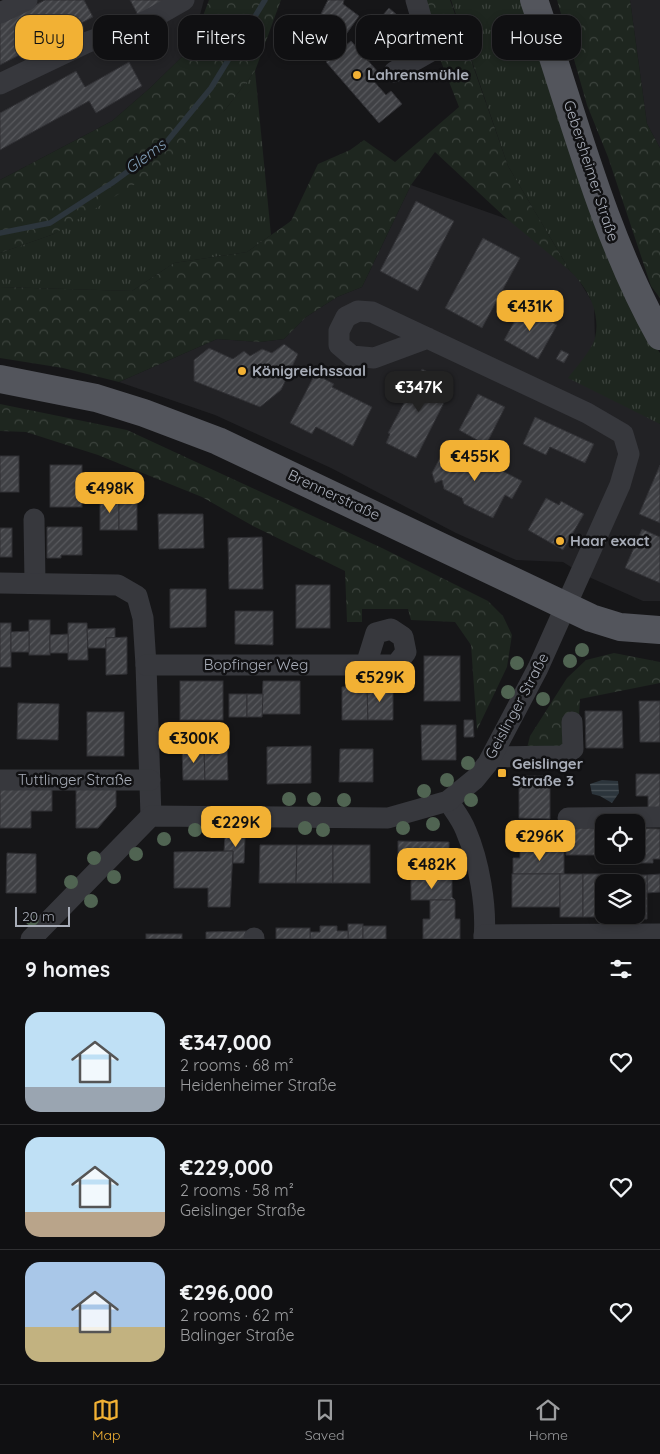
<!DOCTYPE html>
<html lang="en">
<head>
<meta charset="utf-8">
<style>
	:root { --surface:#101012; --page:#1e1e20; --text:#f1f3f6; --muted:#9c9d9f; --line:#303032; --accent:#f2b134 }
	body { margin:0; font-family:Quicksand,sans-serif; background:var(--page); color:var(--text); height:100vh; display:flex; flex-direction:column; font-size:19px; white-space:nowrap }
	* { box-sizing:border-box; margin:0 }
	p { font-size:16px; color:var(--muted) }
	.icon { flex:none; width:28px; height:28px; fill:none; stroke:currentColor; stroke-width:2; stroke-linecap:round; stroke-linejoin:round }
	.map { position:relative; height:939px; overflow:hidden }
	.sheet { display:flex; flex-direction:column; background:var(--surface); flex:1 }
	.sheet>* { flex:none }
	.top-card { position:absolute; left:15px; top:15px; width:630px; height:45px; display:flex; gap:10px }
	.controls { position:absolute; left:595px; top:814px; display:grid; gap:10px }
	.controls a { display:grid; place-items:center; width:50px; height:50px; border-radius:10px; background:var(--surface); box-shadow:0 2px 8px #0003,0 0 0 1px var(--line); font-size:25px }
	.scale { position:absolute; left:15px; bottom:12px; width:55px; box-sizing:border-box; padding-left:5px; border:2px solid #a8adb8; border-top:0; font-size:14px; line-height:18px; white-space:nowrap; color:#a8adb8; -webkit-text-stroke:4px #111113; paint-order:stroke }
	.price { position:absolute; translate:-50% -42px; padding:0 11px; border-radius:10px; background:var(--accent); color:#111; font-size:16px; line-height:32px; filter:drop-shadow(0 1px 2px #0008) }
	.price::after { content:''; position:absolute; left:50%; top:30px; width:15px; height:11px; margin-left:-8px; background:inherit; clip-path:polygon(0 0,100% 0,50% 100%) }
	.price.on { background:#222; color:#fff }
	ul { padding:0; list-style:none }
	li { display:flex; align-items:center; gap:15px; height:125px; padding:0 25px }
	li+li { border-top:1px solid var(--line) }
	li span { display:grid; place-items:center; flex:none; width:140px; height:100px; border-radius:15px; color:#555 }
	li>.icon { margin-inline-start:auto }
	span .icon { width:60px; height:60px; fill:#fffc; stroke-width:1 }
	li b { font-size:21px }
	h2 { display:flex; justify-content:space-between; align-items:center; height:60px; padding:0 25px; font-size:21px }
	.pill { padding:0 18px; border-radius:15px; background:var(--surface); box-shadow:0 2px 8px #0003,0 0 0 1px var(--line); font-size:18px; line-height:45px }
	.pill.on { background:var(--accent); color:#111 }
	.menu { display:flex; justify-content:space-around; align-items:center; height:70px; border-top:1px solid var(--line); background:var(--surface); font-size:14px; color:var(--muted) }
	.menu a { display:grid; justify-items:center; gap:2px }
	.menu .on { color:var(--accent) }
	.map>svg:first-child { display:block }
</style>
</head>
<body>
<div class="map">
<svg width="660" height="939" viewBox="0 0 660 939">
	<defs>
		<pattern id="grass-tufts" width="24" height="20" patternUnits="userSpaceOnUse" patternTransform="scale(1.25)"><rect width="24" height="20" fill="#1e261f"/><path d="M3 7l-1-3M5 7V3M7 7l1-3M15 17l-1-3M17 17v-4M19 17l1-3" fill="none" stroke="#3c433d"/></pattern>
		<pattern id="forest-crowns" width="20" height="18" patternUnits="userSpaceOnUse" patternTransform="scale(1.25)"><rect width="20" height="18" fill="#1e261f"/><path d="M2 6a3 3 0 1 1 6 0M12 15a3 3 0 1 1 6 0" fill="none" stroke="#3c433d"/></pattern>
		<pattern id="water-rules" width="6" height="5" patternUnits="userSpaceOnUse" patternTransform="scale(1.25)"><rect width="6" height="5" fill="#2c353c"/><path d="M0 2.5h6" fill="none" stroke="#485056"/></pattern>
		<pattern id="building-hatch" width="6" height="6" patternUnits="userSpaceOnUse" patternTransform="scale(1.25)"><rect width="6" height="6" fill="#404145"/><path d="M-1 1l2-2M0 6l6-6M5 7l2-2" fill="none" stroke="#595a5e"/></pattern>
	</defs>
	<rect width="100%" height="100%" fill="#161618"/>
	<!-- built -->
	<g fill="#222225">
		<path d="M32 0H204L191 48 150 88 112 121 0 180V18Z"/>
		<path d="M630 0H660V148L647 124Z"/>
		<path d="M411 185 507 219 520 226 577 277 594 305 595 339 660 424V601H643L582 574 563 562 516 560 456 533 331 468 215 415 119 382 217 339 260 342 284 339 306 317 337 297 362 287Z"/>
	</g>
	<!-- grass -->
	<g fill="url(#grass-tufts)">
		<path d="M451 0H522L637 319 660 353V424L568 378C575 369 593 348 595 338 601 313 588 288 570 271L508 166Z"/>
		<path d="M255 71 271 235 247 252 174 263 132 291 0 287V253L54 234 225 110Z"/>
	</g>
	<!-- forest -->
	<g fill="url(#forest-crowns)">
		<path d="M209 0H281L255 71 225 110 153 173 54 234 0 253V180L112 121 150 88 191 48Z"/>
		<path d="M421 0H450L508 166 570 271 507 219 435 152 411 185 362 287 337 297 306 317 284 339 260 342 217 339 119 382 63 368 0 358V287L132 291 174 263 247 252 291 221 318 164 350 150 364 140 395 162 459 107 425 21Z"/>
		<path d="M557 0H630L647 124 660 148V298L651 286 608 157 587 105Z"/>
		<path d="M0 404 127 430 382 548 488 601 503 616 512 635 507 667 477 730 471 645 455 622 411 620 408 609H362V622H347L345 571 253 526 202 497 98 455 26 432 0 431Z"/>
		<path d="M614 653 660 662V683L580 699 579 716 566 748 526 752 530 736 567 678 586 660Z"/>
	</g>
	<!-- water -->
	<path fill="url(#water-rules)" d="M602 780 618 781 619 793 612 803 600 796 592 794 590 784Z"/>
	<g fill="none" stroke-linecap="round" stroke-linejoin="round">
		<!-- stream -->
		<path stroke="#2c353c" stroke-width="5.5" d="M0 233 50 223 112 183 164 145 211 88 265 0"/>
	</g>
	<!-- building -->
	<g fill="url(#building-hatch)" stroke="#303034">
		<path d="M45 0H84L93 17 0 65V23Z"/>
		<path d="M130 0H171L139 17Z"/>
		<path d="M328 0H344L343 4 359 16 342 40 317 22Z"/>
		<path d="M389 8 412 28 392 49 370 30Z"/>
		<path d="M351 41 378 72 371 78 386 95 391 91 402 104 379 123 326 62Z"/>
		<path d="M129 62 142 86 96 113 89 101 0 150V113L76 71 85 87Z"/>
		<path d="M416 201 454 221 418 291 380 271Z"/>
		<path d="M483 238 520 258 482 328 445 308Z"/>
		<path d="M523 306 557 325 538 359 504 340Z"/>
		<path d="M284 344 298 354 281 390 260 407 194 381V360L209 348 233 359 244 351 250 356 262 349 272 353Z"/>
		<path d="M561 350 569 354 564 363 556 359Z"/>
		<path d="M422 369 453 385 416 458 386 443 390 434 388 433Z"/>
		<path d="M315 374 334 384 332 387 372 407 353 446 316 427 312 434 290 423Z"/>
		<path d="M478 394 505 407 486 445 459 430Z"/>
		<path d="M535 417 594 444 585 463 550 447 546 455 523 444Z"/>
		<path d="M451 451 454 458 461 455 478 463 485 462 522 481 512 499 505 495 493 518 464 504 462 498 444 489 442 480 435 483 432 473 442 454Z"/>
		<rect x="0" y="456" width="19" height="36"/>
		<rect x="50" y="465" width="32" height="42"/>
		<path d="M660 465V523L639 514Z"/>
		<rect x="100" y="497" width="19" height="33"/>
		<rect x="119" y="497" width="18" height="33"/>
		<path d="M546 498 559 505 561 501 584 514 563 550 528 530Z"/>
		<path d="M158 514H203L204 548 159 549Z"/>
		<path d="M47 527H82V555H61V558H47Z"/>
		<rect x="0" y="528" width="12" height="29"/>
		<path d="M642 529 660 537V583L625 568Z"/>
		<path d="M262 537 263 589H229L228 538Z"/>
		<rect x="296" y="585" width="34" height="43"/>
		<path d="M170 589H206V627L170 628Z"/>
		<path d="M235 611H273V645L235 644Z"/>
		<rect x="29" y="620" width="21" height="35"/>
		<rect x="0" y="623" width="11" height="44"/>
		<path d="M68 623H87L88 660H68Z"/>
		<path d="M115 628V638H106V648H88L87 629Z"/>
		<path d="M29 631V652H11V632Z"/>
		<path d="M68 634V653H50V635Z"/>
		<path d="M127 637V674L106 675V638Z"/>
		<rect x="424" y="656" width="36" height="45"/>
		<rect x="180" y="681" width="43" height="39"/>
		<path d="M263 681H300V714H262Z"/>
		<path d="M367 686 368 720H342V687Z"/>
		<path d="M367 686H393V720H368Z"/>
		<rect x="229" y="694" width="18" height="23"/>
		<path d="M247 694H263L262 717H247Z"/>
		<path d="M639 701H660V742H640Z"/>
		<path d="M18 703 59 704 58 740 17 739Z"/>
		<path d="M585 711H622L623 748H586Z"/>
		<rect x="87" y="712" width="37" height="44"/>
		<path d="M464 720H473L474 737H464Z"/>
		<path d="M421 725H456V760H422Z"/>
		<path d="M311 746V783L267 784V747Z"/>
		<path d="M182 747H204L205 780H183Z"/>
		<path d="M204 747H227L228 780H205Z"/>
		<path d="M340 749H373V782H339Z"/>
		<path d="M636 774H660V813L648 812V796H636Z"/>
		<path d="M519 776H550V819L519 818Z"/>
		<path d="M0 785H52V811H31V828H0Z"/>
		<path d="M76 785H116V807L98 828H76Z"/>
		<path d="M518 826H564V850H511V833H518Z"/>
		<path d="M566 828H604V855H626V863H607V855H566Z"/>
		<path d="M636 828 660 829V859H653V863H634Z"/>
		<path d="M225 837 245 838 244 863H233V851H224Z"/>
		<path d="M398 841 449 842V864H398Z"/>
		<path d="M260 845H297L296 883H259Z"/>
		<path d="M297 845H333V883H296Z"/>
		<rect x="333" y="845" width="37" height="38"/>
		<path d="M520 850H564V874H513V858H520Z"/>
		<path d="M233 851 230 907H208V888H174V852Z"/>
		<path d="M7 853 36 854V893H6Z"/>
		<path d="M430 864H447V872H431Z"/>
		<path d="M431 872H447V879H430Z"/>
		<rect x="512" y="874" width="48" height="33"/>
		<rect x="560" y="874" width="23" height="43"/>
		<path d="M583 874H602L603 917H583Z"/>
		<path d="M602 874H617V882H604V915H616V918L603 917Z"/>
		<path d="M617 874 629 875V882H617Z"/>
		<path d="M660 874V892L647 893V875Z"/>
		<path d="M629 875H647V919H629V915H636V882H629Z"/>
		<path d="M411 879H452V897L455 900H411Z"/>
		<path d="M430 900H455V919H460V939H423V919H430Z"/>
		<rect x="348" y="924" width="15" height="15"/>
		<path d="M320 926H337V931H348V939H310V932H320Z"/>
		<rect x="363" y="926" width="23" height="13"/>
		<rect x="276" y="928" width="34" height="11"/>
		<path d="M246 931V939H206V932Z"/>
		<rect x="146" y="934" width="36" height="5"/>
	</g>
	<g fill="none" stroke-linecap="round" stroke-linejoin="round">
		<!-- minor -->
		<g stroke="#37383d" stroke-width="21">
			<path d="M0 13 27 0"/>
			<path d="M394 72 431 51 416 0"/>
			<path d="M0 84 88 42 147 21 184 0"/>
			<path d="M34 519 35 583"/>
			<path d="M0 583 118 585 137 596 143 618 146 665 151 816"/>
			<path d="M146 665H396L406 652 403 637 391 629 376 633 366 665"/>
			<path d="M492 757 563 756 573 749 572 722"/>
			<path d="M0 780H150"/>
			<path d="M448 801C454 810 462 820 466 831 479 861 487 907 484 939"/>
			<path d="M568 818 660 817"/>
			<path d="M484 935 660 934"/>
			<path d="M254 938V939"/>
			<path d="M31 939 151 816 388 818 448 801 475 779 488 763 538 668 620 485 629 454 623 434 587 413 372 312 358 311 346 317 339 331V345L352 356 374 358 428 338"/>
		</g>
		<!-- major -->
		<g stroke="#53555c" stroke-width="28">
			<path d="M534 0C573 113 602 232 660 336"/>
			<path d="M0 379 96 398 144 413 218 441 591 618 620 627 660 630"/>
		</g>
	</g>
	<!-- trees -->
	<g fill="#506452">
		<circle cx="582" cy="650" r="7"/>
		<circle cx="570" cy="661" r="7"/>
		<circle cx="517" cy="663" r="7"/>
		<circle cx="508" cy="692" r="7"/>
		<circle cx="543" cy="699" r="7"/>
		<circle cx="468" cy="763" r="7"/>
		<circle cx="447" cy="780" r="7"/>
		<circle cx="424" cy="791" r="7"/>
		<circle cx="289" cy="799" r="7"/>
		<circle cx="314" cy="799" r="7"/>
		<circle cx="344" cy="800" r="7"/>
		<circle cx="471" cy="800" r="7"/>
		<circle cx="433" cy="824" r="7"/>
		<circle cx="221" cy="828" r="7"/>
		<circle cx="240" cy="828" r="7"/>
		<circle cx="305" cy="828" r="7"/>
		<circle cx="403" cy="828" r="7"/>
		<circle cx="262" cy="829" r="7"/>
		<circle cx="195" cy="830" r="7"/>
		<circle cx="323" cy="830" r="7"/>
		<circle cx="164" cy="839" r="7"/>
		<circle cx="136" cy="854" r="7"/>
		<circle cx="94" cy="858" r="7"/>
		<circle cx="114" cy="877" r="7"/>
		<circle cx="71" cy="882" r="7"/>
		<circle cx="91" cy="901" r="7"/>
		<circle cx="32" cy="919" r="7"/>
	</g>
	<!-- markers -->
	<g fill="#f2b134" stroke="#111113" stroke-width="2">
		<circle cx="357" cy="75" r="5"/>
		<circle cx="242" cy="371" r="5"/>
		<circle cx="560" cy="541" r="5"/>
		<rect x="497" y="768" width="10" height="10" rx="2.5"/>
	</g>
	<g text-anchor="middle" stroke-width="5" stroke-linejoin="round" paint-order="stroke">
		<!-- poi labels -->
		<g font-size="15" font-weight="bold" fill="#a8adb8" stroke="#111113" text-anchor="start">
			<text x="367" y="80">Lahrensmühle</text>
			<text x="252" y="376">Königreichssaal</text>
			<text x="570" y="546">Haar exact</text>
			<text x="512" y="769">Geislinger<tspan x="512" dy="17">Straße 3</tspan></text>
		</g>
		<!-- street labels -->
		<g font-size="15" fill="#a8adb8" stroke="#111113">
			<text transform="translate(591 171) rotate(72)" y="5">Gebersheimer Straße</text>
			<text transform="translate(334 495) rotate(25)" y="5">Brennerstraße</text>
			<text x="256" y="670">Bopfinger Weg</text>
			<text transform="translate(517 706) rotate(-62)" y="5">Geislinger Straße</text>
			<text x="75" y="785">Tuttlinger Straße</text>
		</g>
		<!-- water labels -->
		<g font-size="16" font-style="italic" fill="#7f9bb3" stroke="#111113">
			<text transform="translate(145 156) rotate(-37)" y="6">Glems</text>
		</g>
	</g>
</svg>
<div class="controls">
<a><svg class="icon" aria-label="locate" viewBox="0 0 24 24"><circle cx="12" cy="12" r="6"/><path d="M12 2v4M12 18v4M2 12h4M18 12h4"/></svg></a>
<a><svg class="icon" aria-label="layers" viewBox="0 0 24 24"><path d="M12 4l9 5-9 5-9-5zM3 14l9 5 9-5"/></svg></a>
</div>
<div class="scale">20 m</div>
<b class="price" style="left:530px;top:332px">€431K</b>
<b class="price on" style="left:419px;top:413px">€347K</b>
<b class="price" style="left:475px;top:482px">€455K</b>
<b class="price" style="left:110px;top:514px">€498K</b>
<b class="price" style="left:380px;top:703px">€529K</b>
<b class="price" style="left:194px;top:764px">€300K</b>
<b class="price" style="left:236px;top:848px">€229K</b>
<b class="price" style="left:540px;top:862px">€296K</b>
<b class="price" style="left:432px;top:890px">€482K</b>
<div class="top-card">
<a class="pill on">Buy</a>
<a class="pill">Rent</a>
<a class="pill">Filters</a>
<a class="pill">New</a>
<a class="pill">Apartment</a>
<a class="pill">House</a>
</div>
</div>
<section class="sheet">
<h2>9 homes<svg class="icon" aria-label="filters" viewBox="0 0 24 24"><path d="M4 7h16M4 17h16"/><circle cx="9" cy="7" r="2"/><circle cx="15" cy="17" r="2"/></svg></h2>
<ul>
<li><span style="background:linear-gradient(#bfe0f5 75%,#9aa5b1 0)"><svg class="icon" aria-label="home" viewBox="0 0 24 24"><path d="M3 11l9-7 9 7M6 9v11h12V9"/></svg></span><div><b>€347,000</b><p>2 rooms · 68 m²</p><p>Heidenheimer Straße</p></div><svg class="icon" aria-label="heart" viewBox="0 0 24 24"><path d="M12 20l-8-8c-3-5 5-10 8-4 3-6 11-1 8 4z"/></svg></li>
<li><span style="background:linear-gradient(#bfe0f5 75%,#b9a48a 0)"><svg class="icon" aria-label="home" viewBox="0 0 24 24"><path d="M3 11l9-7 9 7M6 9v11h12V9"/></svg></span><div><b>€229,000</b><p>2 rooms · 58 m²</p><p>Geislinger Straße</p></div><svg class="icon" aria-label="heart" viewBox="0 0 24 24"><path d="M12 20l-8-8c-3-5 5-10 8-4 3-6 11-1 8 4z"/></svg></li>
<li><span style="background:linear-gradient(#a9c7e8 65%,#c2b280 0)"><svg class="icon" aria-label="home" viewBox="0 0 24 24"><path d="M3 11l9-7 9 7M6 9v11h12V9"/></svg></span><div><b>€296,000</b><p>2 rooms · 62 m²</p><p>Balinger Straße</p></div><svg class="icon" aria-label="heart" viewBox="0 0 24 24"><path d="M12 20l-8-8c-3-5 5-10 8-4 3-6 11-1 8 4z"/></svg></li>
</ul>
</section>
<nav class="menu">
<a class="on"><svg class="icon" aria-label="map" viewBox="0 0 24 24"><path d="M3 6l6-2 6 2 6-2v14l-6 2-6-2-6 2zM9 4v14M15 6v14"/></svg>Map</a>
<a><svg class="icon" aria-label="saved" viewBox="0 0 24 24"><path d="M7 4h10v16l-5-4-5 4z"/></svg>Saved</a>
<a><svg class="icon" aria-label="home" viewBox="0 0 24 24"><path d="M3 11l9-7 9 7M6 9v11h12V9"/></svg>Home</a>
</nav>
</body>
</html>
